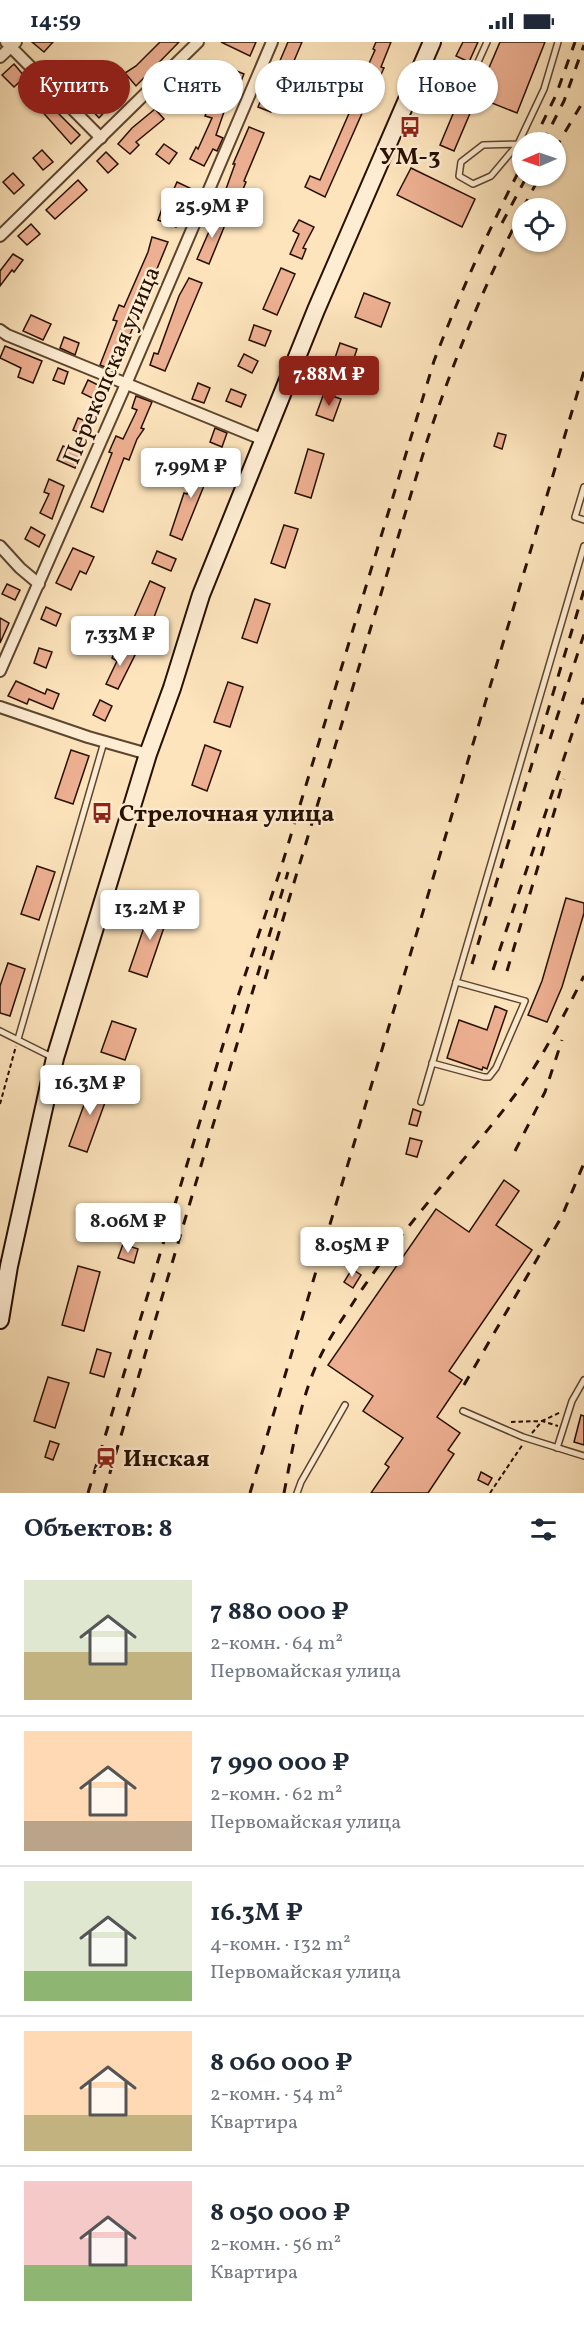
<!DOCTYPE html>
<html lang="ru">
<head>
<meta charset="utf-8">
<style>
	:root { --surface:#fff; --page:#f2f2f3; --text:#1f2937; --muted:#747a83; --line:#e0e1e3; --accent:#8f2418 }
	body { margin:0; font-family:Vollkorn,serif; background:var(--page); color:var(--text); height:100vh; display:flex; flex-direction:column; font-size:22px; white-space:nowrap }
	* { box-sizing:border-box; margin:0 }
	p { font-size:20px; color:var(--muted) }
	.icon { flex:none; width:33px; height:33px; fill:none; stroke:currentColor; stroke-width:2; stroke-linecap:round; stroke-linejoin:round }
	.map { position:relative; height:1451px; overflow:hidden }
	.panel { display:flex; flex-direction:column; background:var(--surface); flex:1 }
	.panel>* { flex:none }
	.banner { position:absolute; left:18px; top:18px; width:549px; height:54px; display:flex; gap:12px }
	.needle { width:39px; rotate:268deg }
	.tools { position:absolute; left:512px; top:90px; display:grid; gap:12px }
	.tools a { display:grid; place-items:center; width:54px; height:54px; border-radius:50%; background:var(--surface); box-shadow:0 2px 4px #0004; font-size:30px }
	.price { position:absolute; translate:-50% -51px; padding:0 14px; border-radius:6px; background:#fff; color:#222; font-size:20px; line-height:39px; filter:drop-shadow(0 2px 3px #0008) }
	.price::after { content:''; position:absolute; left:50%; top:36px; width:18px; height:14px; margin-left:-9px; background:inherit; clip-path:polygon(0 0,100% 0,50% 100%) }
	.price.current { background:var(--accent); color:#fff }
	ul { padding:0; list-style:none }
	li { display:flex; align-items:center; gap:18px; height:150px; padding:0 24px }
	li+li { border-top:2px solid var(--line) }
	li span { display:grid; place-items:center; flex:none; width:168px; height:120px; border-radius:0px; color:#555 }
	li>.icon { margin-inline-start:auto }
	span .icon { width:72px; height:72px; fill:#fffc; stroke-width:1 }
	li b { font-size:26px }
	h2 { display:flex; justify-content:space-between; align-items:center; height:72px; padding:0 24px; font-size:26px }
	.chip { padding:0 21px; border-radius:27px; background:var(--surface); box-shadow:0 2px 4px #0004; font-size:21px; line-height:54px }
	.chip.current { background:var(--accent); color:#fff }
	.status { display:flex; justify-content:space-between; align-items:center; height:42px; padding:0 30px; background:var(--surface); direction:ltr }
	.status svg { height:16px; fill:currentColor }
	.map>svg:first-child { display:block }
</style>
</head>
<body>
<div class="status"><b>14:59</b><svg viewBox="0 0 49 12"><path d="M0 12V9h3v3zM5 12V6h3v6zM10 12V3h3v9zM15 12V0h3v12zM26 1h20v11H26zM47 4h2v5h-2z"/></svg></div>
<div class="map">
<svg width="584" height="1451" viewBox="0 0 584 1451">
	<rect width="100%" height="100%" fill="#fde4bc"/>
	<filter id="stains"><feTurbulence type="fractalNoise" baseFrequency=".00333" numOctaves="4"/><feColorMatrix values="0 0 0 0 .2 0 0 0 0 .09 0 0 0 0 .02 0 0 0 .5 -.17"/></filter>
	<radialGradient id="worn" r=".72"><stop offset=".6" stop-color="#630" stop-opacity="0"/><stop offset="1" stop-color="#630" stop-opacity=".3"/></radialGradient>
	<!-- building -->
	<g fill="#eeb092" stroke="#271000" stroke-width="1.5">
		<path d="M32 0H53L44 10Z"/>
		<path d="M160 0H179L136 44 125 31 136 24Z"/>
		<path d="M221 0H256L250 14Z"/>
		<path d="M288 0H302L288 33 276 28Z"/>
		<path d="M376 0H391L381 25 384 26 376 43 362 37 375 8 373 7Z"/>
		<path d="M463 0H478L469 20 456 14Z"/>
		<path d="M500 0H545L517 71 477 55 454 109 440 103 458 60 461 61 473 30 485 35Z"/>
		<path d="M14 22 25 35 14 45 2 33Z"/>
		<path d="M229 26 244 32 239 44 224 38Z"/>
		<path d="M75 31 87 43 78 52 66 40Z"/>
		<path d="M183 37 194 48 181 62 169 51Z"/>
		<path d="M265 48 278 53 271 70 258 65Z"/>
		<path d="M101 51 112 62 99 76 88 64Z"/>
		<path d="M350 52 367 60 325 155 305 145 310 134 320 138 350 69 344 65Z"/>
		<path d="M48 57 60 69 58 71 80 93 71 102 39 66Z"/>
		<path d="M210 61 225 67 216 93 223 96 217 109 213 107 204 124 190 117 196 105 198 107 212 76 205 74Z"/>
		<path d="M155 67 164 77 136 100 139 103 130 112 118 102 132 86Z"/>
		<path d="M249 85 264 91 244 139 246 140 241 152 226 147 235 122H233Z"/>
		<path d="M164 102 177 111 169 122 156 112Z"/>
		<path d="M42 108 53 120 43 128 33 116Z"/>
		<path d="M106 110 118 122 108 131 97 119Z"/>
		<path d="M411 126 475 157 462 185 397 153Z"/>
		<path d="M13 131 24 143 14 152 3 140Z"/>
		<path d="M78 138 87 148 55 177 46 168Z"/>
		<path d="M177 140 192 147 176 185 158 178 163 164 166 165Z"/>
		<path d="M213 173 227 178 209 222 197 217 211 185 208 184Z"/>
		<path d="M299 178 314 185 303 206 306 207 302 217 290 212 299 192 293 189Z"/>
		<path d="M31 182 40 192 27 203 18 194Z"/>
		<path d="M152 195 168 200 115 329 100 323 117 279 113 278 119 263 124 265 148 210Z"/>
		<path d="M13 212 23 218 14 230 12 228 0 244V229Z"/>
		<path d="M281 226 295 232 277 273 263 267Z"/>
		<path d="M189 236 202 241 165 329 150 323 154 311 158 312 179 254Z"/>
		<path d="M364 251 390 261 381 285 355 275Z"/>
		<path d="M31 273 51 282 43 298 23 289Z"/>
		<path d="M254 283 271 289 265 304 249 298Z"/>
		<path d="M64 295 79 301 75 313 60 306Z"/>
		<path d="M340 301 357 307 350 328 333 322Z"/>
		<path d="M5 304 42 319 33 341 18 335 21 326 0 316Z"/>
		<path d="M244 312 258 319 252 331 238 324Z"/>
		<path d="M58 326 68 330 64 342 53 338Z"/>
		<path d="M88 338 106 347 100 360 82 351Z"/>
		<path d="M198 341 210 346 204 361 192 357Z"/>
		<path d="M231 347 246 353 241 365 226 359Z"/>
		<path d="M324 351 341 357 333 379 316 373Z"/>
		<path d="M136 354 152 360 141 386 144 387 137 397 129 418 124 416 103 470 91 465 112 411 109 410 116 394 123 397 137 368 132 366Z"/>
		<path d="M78 376 93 382 88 394 73 388Z"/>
		<path d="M215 386 227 391 222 405 210 400Z"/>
		<path d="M498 391 506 393 502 407 494 404Z"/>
		<path d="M63 404 81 412 75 426 57 418Z"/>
		<path d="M308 407 324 412 311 456 295 451Z"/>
		<path d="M202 414 214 419 182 498 170 493 184 451 187 452Z"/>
		<path d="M49 437 64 444 52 477 40 471 49 452 44 450Z"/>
		<path d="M284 483 298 487 285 526 271 521Z"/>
		<path d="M31 485 45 493 39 505 25 497Z"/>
		<path d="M73 506 94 515 86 532 80 529 71 548 56 541Z"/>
		<path d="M157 509 176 517 171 529 152 521Z"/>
		<path d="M150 539 165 546 147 594 129 587Z"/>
		<path d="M7 542 20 548 15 558 2 552Z"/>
		<path d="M255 557 270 562 257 601 242 596Z"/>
		<path d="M46 565 61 572 56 584 41 577Z"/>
		<path d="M0 576 9 581 0 601Z"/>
		<path d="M117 605 135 613 118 647 106 642 117 619 112 616Z"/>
		<path d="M39 606 52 610 46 626 34 621Z"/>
		<path d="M16 639 45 652 47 647 59 652 53 667 29 657 27 662 8 654Z"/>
		<path d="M228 640 243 645 230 685 214 680Z"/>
		<path d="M100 658 112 664 105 679 93 673Z"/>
		<path d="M205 703 221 709 207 749 192 743Z"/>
		<path d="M71 708 89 714 73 762 55 756Z"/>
		<path d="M37 824 55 830 39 878 21 872Z"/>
		<path d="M566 856 584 861V871L562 945 547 980 528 973 542 939Z"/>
		<path d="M152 862 170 868 147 935 129 929Z"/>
		<path d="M8 921 25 927 10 974 0 971V944Z"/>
		<path d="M495 964 507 969 487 1027 483 1025 482 1028 447 1016 459 978 487 988Z"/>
		<path d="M112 979 136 987 125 1018 101 1010Z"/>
		<path d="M93 1038 111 1044 87 1110 69 1104Z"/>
		<path d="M413 1067 421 1070 417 1084 409 1082Z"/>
		<path d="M410 1096 422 1099 417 1115 406 1112Z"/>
		<path d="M504 1138 519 1149 496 1183 532 1208 449 1329 462 1338 437 1375 460 1391 448 1408 454 1412 428 1451H371L389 1425 385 1422 403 1396 363 1369 373 1354 328 1323 436 1167 469 1190Z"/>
		<path d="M123 1202 138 1207 134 1221 118 1216Z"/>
		<path d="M78 1224 100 1230 84 1289 62 1283Z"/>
		<path d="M352 1227 361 1233 353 1246 344 1240Z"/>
		<path d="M97 1307 111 1311 104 1335 90 1331Z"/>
		<path d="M48 1335 69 1341 55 1386 34 1379Z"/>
		<path d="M581 1373 584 1374V1403L574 1400Z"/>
		<path d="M50 1399 59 1402 53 1418 45 1415Z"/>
		<path d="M481 1430 492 1436 488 1443 478 1438Z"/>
	</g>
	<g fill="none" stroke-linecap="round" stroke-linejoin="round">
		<defs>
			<g id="lane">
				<path d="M478 20 487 0"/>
				<path d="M518 102 483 103 461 120 459 134 473 142 491 134 518 102 544 47 558 0"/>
				<path d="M584 445 575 475 584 478"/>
				<path d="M0 989 54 1016"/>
				<path d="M18 997 104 700"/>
				<path d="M432 1021 484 1035H489L496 1026 525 959 456 940"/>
				<path d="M421 1060 584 504"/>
				<path d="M463 1369 523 1395 584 1414"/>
				<path d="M557 1406 572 1359 584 1338"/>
				<path d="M297 1451 301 1440 345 1363"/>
			</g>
			<g id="street">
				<path d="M6 0 101 96"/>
				<path d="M0 15 16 0"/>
				<path d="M0 194 198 0"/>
				<path d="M0 288 7 293 264 398"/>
				<path d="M0 504 20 526 39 542"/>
				<path d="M0 629 126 342 272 0"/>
				<path d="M0 665 88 695 148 712"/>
			</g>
			<path id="secondary" d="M0 1278 9 1224 55 1016 148 712 172 646 201 553 316 268 432 0"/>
		</defs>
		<!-- lane casing -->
		<use href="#lane" stroke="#5c452f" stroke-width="8"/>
		<!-- street casing -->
		<use href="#street" stroke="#5c452f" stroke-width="14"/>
		<!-- secondary casing -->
		<use href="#secondary" stroke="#271000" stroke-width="20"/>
		<!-- path -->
		<g stroke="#271000" stroke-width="2" stroke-dasharray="4.5 3" stroke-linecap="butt">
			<path d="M0 1062 16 1004"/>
			<path d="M511 1380 542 1379 558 1384"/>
			<path d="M532 1391 542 1379 561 1370"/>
			<path d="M490 1451 523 1402"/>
		</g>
		<!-- lane -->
		<use href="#lane" stroke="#feedd3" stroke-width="5"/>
		<!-- street -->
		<use href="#street" stroke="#feedd3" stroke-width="10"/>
		<!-- secondary -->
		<use href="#secondary" stroke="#feedd3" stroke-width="16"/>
		<!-- rail -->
		<g stroke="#271000" stroke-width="3" stroke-dasharray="10 10" stroke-linecap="butt">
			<path d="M533 100 556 53 575 0"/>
			<path d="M543 100 564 59 584 3"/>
			<path d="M555 107 584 58"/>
			<path d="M523 166 540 134"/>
			<path d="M502 181 527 134"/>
			<path d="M550 697 584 592"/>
			<path d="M472 922 584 548"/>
			<path d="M493 928 584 656"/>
			<path d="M507 929 564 737"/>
			<path d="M265 937 427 399C453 320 484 243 522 169"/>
			<path d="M515 1109 545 1050 562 998"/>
			<path d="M464 1343 562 1174 584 1121"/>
			<path d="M88 1451 235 963 281 826 434 319C460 251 489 187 522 123"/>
			<path d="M104 1451 288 830"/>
			<path d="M250 1451 584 329"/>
			<path d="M284 1451C293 1406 300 1356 320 1315 329 1297 340 1280 351 1264 401 1186 466 1119 521 1045 544 1013 566 969 584 934"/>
		</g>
	</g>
	<!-- icons -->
	<defs>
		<symbol id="bus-bare" viewBox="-9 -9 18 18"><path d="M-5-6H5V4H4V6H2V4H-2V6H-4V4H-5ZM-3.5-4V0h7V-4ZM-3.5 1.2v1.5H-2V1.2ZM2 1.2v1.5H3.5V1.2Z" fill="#8f2418" stroke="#feedd3" stroke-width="2.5" paint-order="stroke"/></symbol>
		<symbol id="station-bare" viewBox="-9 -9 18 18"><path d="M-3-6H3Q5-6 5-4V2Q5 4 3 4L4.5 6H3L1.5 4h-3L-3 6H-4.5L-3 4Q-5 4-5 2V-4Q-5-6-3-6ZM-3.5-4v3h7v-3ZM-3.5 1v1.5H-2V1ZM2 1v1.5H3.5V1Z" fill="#8f2418" stroke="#feedd3" stroke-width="2.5" paint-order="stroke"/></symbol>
	</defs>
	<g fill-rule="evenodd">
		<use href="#bus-bare" x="395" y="70" width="30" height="30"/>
		<use href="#bus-bare" x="87" y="756" width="30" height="30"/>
		<use href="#station-bare" x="91" y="1401" width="30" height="30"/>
	</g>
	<g text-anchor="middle" stroke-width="5" stroke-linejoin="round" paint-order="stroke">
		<!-- poi labels -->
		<g font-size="24" font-weight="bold" fill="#271000" stroke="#feedd3" text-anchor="start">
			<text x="410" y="122" text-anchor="middle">УМ-3</text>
			<text x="119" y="779">Стрелочная улица</text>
			<text x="123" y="1424">Инская</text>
		</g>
		<!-- street labels -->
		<g font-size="24" fill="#271000" stroke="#feedd3">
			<text transform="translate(111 323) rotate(-67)" y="8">Перекопская улица</text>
		</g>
	</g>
	<rect width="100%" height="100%" filter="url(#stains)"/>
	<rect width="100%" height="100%" fill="url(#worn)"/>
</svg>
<div class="tools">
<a><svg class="needle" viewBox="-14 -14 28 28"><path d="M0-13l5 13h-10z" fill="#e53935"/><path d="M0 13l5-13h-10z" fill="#747a83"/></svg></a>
<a><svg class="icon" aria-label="locate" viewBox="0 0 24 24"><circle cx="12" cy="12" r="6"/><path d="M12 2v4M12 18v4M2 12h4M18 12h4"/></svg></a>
</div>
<b class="price" style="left:212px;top:197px">25.9M ₽</b>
<b class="price current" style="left:329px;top:365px">7.88M ₽</b>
<b class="price" style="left:191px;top:457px">7.99M ₽</b>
<b class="price" style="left:120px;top:625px">7.33M ₽</b>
<b class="price" style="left:150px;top:899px">13.2M ₽</b>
<b class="price" style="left:90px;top:1074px">16.3M ₽</b>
<b class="price" style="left:128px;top:1212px">8.06M ₽</b>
<b class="price" style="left:352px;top:1236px">8.05M ₽</b>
<div class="banner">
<a class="chip current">Купить</a>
<a class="chip">Снять</a>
<a class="chip">Фильтры</a>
<a class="chip">Новое</a>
</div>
</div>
<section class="panel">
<h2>Объектов: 8<svg class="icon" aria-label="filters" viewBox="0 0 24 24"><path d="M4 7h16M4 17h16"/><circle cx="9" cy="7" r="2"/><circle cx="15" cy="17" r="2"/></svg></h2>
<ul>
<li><span style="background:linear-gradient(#dfe7d0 60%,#c2b280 0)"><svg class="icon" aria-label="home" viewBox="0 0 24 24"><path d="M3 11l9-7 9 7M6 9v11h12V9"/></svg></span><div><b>7 880 000 ₽</b><p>2-комн. · 64 m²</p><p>Первомайская улица</p></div></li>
<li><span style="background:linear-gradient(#ffd9b3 75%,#b9a48a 0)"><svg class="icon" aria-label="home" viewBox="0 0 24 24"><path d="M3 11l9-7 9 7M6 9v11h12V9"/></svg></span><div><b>7 990 000 ₽</b><p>2-комн. · 62 m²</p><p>Первомайская улица</p></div></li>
<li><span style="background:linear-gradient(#dfe7d0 75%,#8fb573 0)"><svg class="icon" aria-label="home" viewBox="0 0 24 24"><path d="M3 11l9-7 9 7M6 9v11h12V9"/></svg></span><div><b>16.3M ₽</b><p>4-комн. · 132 m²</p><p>Первомайская улица</p></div></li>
<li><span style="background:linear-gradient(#ffd9b3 70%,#c2b280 0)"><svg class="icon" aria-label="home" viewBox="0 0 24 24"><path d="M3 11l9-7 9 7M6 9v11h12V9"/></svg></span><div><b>8 060 000 ₽</b><p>2-комн. · 54 m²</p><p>Квартира</p></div></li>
<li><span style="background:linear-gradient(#f6c9c9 70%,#8fb573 0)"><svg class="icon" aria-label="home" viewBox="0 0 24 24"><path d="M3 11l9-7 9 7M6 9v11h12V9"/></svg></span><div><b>8 050 000 ₽</b><p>2-комн. · 56 m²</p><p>Квартира</p></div></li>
</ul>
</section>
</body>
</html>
